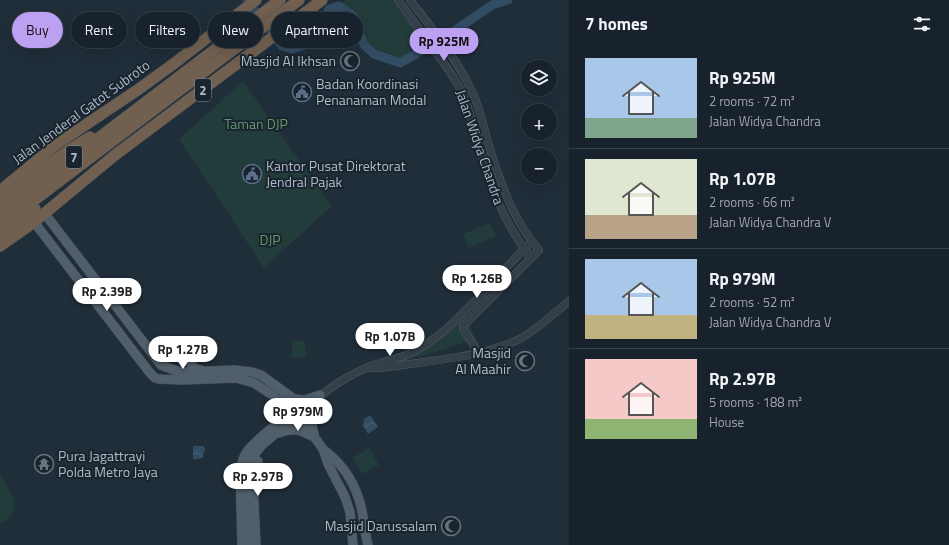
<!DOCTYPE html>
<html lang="en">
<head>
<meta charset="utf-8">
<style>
	:root { --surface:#18222c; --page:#212a34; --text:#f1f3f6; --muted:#9fa4a9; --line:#363f48; --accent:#bca0f2 }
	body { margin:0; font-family:"Titillium Web",sans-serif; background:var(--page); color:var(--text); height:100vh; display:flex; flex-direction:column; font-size:15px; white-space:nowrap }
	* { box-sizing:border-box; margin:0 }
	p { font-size:13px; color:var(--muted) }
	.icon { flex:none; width:22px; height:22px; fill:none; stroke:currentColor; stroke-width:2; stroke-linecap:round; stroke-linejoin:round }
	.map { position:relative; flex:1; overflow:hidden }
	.sheet { display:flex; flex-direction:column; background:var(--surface); width:380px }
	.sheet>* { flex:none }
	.banner { position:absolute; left:12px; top:12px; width:380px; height:36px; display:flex; gap:8px }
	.controls { position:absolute; left:521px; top:60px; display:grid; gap:8px }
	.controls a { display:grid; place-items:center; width:36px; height:36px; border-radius:50%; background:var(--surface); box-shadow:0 4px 16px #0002,0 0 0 1px var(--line); font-size:20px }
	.price { position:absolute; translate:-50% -34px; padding:0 9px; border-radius:14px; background:#fff; color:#222; font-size:13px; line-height:26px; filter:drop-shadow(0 1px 2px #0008) }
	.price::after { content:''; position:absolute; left:50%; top:24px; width:12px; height:9px; margin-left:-6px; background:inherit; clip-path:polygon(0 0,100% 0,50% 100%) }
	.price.selected { background:var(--accent); color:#111 }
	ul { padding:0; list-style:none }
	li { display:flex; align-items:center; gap:12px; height:100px; padding:0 16px }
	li+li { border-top:1px solid var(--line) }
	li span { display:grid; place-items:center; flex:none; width:112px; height:80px; border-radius:0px; color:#555 }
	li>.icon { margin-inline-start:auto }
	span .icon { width:48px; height:48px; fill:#fffc; stroke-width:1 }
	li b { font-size:17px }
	h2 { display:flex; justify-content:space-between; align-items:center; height:48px; padding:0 16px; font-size:17px }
	.pill { padding:0 14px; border-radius:18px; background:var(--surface); box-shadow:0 4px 16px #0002,0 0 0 1px var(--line); font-size:14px; line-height:36px }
	.pill.selected { background:var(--accent); color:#111 }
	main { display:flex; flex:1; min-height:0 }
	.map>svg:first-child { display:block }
</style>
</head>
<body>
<main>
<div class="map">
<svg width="569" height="545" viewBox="0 0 569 545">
	<defs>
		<pattern id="water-waves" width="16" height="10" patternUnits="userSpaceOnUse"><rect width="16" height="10" fill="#324c63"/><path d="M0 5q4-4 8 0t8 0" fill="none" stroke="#4d6478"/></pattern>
	</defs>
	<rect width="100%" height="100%" fill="#202e3a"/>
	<!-- green -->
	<g fill="#223b3b">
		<path d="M346 0H393L426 44 400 60 375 51 366 44 356 14 341 3Z"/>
		<path d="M243 81 332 206 264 268 179 139Z"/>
		<path d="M490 223 496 236 469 248 463 234Z"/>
		<path d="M464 314 476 339 435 352 375 369Z"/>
		<path d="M292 341H305L306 357 292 358Z"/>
		<path d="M369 448 379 465 362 474 353 457Z"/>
		<path d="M0 474C11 491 27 511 0 523Z"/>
	</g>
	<!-- water -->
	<g fill="url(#water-waves)">
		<path d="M370 415 378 427 368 434 362 424 364 423 363 420Z"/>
		<path d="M202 446 205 448C205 449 203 457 202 458 200 459 195 459 193 459V446Z"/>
	</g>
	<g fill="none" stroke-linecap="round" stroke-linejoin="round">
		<!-- river -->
		<path stroke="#324c63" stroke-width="9" d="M247 0 282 46 292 49 310 43 321 28 329 9 339 6 353 16 364 45 374 54 400 63 450 34 492 5 508 0"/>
		<defs>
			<g id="minor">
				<path d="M398 0C411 18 424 36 437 54 446 66 456 79 462 93 472 115 477 139 484 163 494 197 509 230 531 258"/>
				<path d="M410 0C433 30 459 61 474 96 481 112 484 130 489 146 500 182 514 222 539 250L463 326V329L479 353"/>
				<path d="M370 368H381C424 361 472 359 513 342 531 335 553 314 569 301"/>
				<path d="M298 414C319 396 340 379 366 368 382 361 399 360 415 351 440 338 460 316 480 296 494 280 509 265 524 249L532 242"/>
			</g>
			<g id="major">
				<path d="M45 214 161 365 174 370 183 372 235 370 252 372 261 375 294 399 305 400 320 395"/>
				<path d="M34 222 150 373 155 378 159 379 182 380 236 378 254 383 274 396 279 403 281 410 282 418 279 422C270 430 252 443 246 453 243 458 241 465 240 471L242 545"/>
				<path d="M191 351C188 359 189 362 194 368L201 370"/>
				<path d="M284 394 323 449 328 464 345 497 350 512 353 545"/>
				<path d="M279 433C295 427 300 430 314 437"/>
				<path d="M314 434C309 417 313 411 319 396"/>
				<path d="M324 450C344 465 357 486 362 511 364 522 365 534 368 545"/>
				<path d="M250 545 247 474 252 458 261 446 298 414"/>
				<path d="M256 545 253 482 254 472 258 461"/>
			</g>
			<g id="highway">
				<path d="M0 191 57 144 139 89 176 62 256 0"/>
				<path d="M0 202 69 150 90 137"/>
				<path d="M0 213 280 0"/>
				<path d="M0 226 299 0"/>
				<path d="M0 237 35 209"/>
				<path d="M0 246 34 222 115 155 322 0"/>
			</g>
		</defs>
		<!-- minor casing -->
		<use href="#minor" stroke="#515d68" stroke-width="8"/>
		<!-- major casing -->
		<use href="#major" stroke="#404b57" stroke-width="10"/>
		<!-- highway casing -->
		<use href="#highway" stroke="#3e4a55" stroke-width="12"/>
		<!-- minor -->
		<use href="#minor" stroke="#343f4a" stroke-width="7"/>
		<!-- major -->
		<use href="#major" stroke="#515f6b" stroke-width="9"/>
		<!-- highway -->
		<use href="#highway" stroke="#716050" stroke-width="11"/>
	</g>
	<!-- icons -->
	<defs>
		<symbol id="mosque-ring" viewBox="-11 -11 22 22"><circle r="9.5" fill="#19242f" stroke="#6b7280" stroke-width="1.5"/><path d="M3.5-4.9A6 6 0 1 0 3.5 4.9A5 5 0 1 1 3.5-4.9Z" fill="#6b7280"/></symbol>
		<symbol id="civic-ring" viewBox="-11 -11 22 22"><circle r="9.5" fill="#19242f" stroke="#5c6f8a" stroke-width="1.5"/><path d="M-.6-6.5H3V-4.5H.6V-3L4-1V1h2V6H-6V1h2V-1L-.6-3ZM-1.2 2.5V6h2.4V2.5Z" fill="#5c6f8a"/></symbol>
		<symbol id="temple-ring" viewBox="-11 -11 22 22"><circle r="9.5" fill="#19242f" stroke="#6b7280" stroke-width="1.5"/><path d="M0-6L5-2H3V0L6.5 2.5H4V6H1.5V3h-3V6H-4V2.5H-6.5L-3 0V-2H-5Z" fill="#6b7280"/></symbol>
	</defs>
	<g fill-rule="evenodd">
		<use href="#mosque-ring" x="339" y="50" width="22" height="22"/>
		<use href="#civic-ring" x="291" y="81" width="22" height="22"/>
		<use href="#civic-ring" x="241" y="163" width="22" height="22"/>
		<use href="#mosque-ring" x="514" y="350" width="22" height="22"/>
		<use href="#temple-ring" x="33" y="453" width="22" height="22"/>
		<use href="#mosque-ring" x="440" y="515" width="22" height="22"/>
	</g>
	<g text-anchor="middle" stroke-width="4" stroke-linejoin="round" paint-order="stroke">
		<!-- shield labels -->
		<g fill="#19242f" stroke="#818d99" stroke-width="1">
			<rect x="195" y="79" width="16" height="22" rx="3"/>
			<rect x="66" y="146" width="16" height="22" rx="3"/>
		</g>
		<g font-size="13" font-weight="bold" fill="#aebac7">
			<text x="203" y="95">2</text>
			<text x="74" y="162">7</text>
		</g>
		<!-- poi labels -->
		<g font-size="14" fill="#aebac7" stroke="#19242f" text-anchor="end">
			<text x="336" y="66">Masjid Al Ikhsan</text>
			<text x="316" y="89" text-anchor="start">Badan Koordinasi<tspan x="316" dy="16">Penanaman Modal</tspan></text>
			<text x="266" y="171" text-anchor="start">Kantor Pusat Direktorat<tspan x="266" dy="16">Jendral Pajak</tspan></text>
			<text x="511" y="358">Masjid<tspan x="511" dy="16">Al Maahir</tspan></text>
			<text x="58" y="461" text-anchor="start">Pura Jagattrayi<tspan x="58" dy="16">Polda Metro Jaya</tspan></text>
			<text x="437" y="531">Masjid Darussalam</text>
		</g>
		<!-- street labels -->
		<g font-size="14" fill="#aebac7" stroke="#19242f">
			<text transform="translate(81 112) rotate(-36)" y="5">Jalan Jenderal Gatot Subroto</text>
			<text transform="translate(480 147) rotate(71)" y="5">Jalan Widya Chandra</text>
		</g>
		<!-- park labels -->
		<g font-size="14" fill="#64996a" stroke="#19242f">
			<text x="256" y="129">Taman DJP</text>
			<text x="270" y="245">DJP</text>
		</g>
	</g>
</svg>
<div class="controls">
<a><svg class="icon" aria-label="layers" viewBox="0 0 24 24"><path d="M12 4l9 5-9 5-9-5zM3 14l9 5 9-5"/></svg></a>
<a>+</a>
<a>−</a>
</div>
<b class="price selected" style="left:444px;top:62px">Rp 925M</b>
<b class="price" style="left:477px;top:299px">Rp 1.26B</b>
<b class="price" style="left:107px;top:312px">Rp 2.39B</b>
<b class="price" style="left:390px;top:357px">Rp 1.07B</b>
<b class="price" style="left:183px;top:370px">Rp 1.27B</b>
<b class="price" style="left:298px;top:432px">Rp 979M</b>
<b class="price" style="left:258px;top:497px">Rp 2.97B</b>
<div class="banner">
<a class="pill selected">Buy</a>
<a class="pill">Rent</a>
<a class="pill">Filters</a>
<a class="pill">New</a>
<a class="pill">Apartment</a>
</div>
</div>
<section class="sheet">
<h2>7 homes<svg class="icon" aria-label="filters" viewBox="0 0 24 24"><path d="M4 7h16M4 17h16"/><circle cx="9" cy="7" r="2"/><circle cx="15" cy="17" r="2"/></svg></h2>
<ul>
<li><span style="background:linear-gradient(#a9c7e8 75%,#7fa58c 0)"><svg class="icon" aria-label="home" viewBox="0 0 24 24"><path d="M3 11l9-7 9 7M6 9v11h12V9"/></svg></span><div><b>Rp 925M</b><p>2 rooms · 72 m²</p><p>Jalan Widya Chandra</p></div></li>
<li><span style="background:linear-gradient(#dfe7d0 70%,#b9a48a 0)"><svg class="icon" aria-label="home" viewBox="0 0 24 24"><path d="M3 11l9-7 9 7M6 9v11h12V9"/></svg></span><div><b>Rp 1.07B</b><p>2 rooms · 66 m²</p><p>Jalan Widya Chandra V</p></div></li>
<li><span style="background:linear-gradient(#a9c7e8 70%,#c2b280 0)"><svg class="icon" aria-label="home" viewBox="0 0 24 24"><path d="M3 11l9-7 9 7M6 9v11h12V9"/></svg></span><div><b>Rp 979M</b><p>2 rooms · 52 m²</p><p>Jalan Widya Chandra V</p></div></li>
<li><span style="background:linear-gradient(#f6c9c9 75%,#8fb573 0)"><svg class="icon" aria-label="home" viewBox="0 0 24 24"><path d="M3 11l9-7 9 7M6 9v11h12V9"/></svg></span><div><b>Rp 2.97B</b><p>5 rooms · 188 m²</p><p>House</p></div></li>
</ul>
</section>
</main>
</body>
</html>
